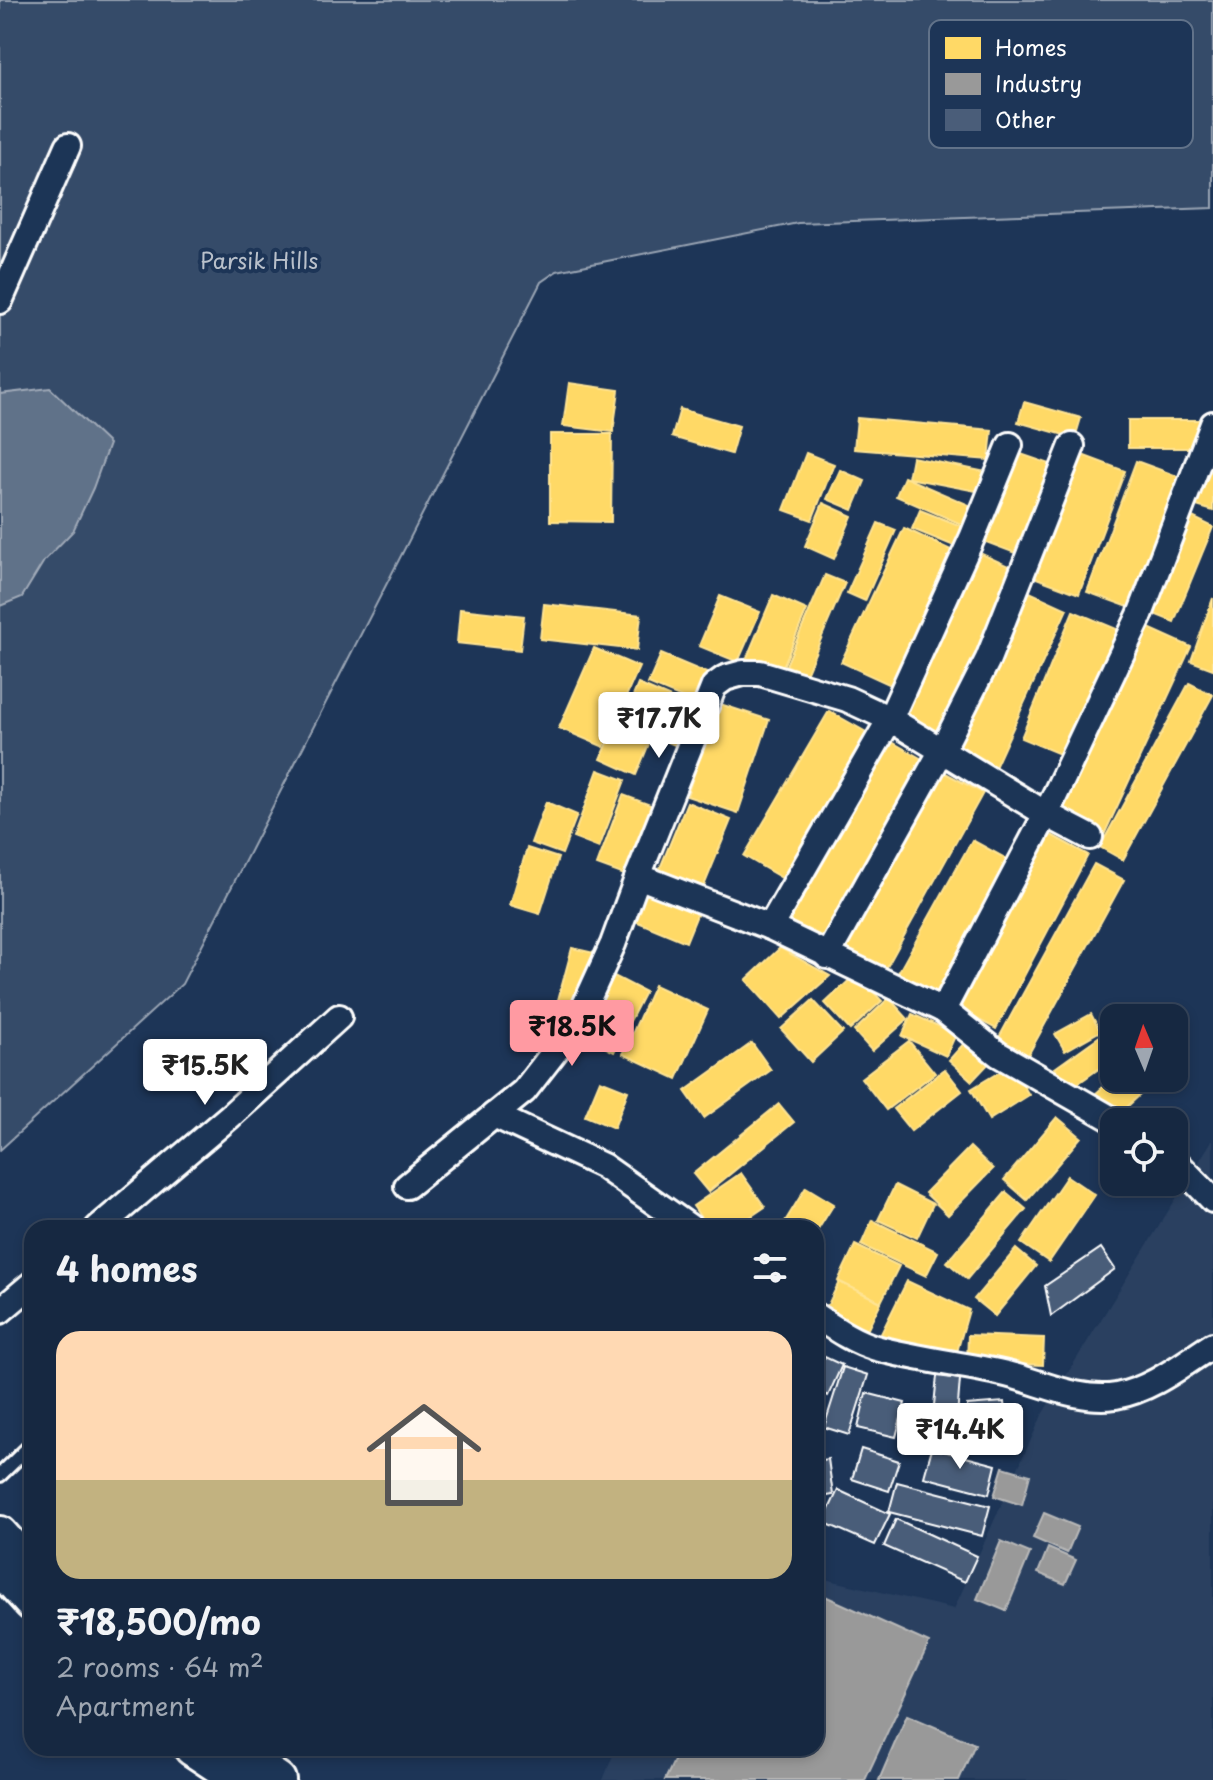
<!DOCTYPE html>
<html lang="en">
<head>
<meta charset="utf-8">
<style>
	:root { --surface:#162841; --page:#1f3048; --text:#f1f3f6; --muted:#9ea6b1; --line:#35445a; --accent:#ff9aa2 }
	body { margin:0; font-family:"Playpen Sans",sans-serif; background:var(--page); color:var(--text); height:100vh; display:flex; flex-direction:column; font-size:30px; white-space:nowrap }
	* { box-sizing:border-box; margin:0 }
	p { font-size:26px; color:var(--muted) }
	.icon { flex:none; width:44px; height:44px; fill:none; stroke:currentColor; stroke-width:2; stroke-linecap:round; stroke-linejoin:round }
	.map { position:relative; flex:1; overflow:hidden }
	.drawer { position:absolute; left:24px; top:1220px; width:800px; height:536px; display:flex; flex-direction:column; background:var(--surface); border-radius:24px; box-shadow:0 4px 12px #0003,0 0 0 2px var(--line) }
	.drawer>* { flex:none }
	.needle { width:52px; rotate:358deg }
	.controls { position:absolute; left:1100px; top:1004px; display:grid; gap:16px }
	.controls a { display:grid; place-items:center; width:88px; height:88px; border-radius:16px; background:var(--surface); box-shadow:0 4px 12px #0003,0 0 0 2px var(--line); font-size:40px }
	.price { position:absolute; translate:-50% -68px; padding:0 18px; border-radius:8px; background:#fff; color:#222; font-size:26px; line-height:52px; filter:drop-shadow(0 2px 4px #0008) }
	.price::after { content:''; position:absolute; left:50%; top:48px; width:24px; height:18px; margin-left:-12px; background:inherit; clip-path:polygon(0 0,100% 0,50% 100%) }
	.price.selected { background:var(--accent); color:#111 }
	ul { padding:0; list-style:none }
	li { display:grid; align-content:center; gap:16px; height:424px; padding:0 32px }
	li span { display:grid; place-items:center; height:248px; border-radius:24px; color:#555 }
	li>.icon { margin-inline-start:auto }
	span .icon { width:144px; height:144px; fill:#fffc; stroke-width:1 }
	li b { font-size:34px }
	h2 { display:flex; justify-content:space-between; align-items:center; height:96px; padding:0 32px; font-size:34px }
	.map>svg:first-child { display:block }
</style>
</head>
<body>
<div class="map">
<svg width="1213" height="1780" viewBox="0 0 1213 1780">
	<rect width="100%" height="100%" fill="#1d3557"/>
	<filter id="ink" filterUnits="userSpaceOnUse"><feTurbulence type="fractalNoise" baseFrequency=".0125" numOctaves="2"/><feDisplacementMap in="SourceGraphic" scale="16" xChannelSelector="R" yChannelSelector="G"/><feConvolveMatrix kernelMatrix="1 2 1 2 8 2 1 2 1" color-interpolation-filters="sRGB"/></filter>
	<g filter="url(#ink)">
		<!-- built -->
		<path fill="#2a4161" d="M1213 1139V1780H603L616 1748H816V1577L954 1609 1043 1413Z"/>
		<!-- green -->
		<path fill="#364b69" stroke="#9aa5b4" stroke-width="2" d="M0 0H1213V208L798 223 557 271 541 282 182 984 0 1150Z"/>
		<!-- water -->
		<path fill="#617289" stroke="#a0aab8" stroke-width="2" d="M50 388 109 444 93 488 73 531 44 561 22 597 0 606V394Z"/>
		<!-- homes -->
		<g fill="#ffd966" stroke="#ffe494" stroke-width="2">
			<path d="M569 383 619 390 613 432 563 426Z"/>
			<path d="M1024 402 1081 418 1075 438 1018 422Z"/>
			<path d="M680 409 739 426 731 454 672 437Z"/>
			<path d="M857 418 992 430 989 460 854 449Z"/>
			<rect x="1128" y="420" width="71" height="28"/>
			<path d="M550 434H612L611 522 550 521Z"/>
			<path d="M1213 446V511L1190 504Z"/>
			<path d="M1012 451 1056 466 1023 556 978 539Z"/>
			<path d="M1074 452 1125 471 1079 594 1028 575Z"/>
			<path d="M806 453 834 464 812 520 784 510Z"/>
			<path d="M912 457 986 472 982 492 908 478Z"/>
			<path d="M1136 461 1183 478 1134 609 1087 592Z"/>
			<path d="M840 470 865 481 853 510 827 499Z"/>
			<path d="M904 477 976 508 968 527 896 496Z"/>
			<path d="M823 503 852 516 834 559 805 546Z"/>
			<path d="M920 510 967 528 959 548 912 529Z"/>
			<path d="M1184 513 1213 527 1174 622 1144 610Z"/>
			<path d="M878 523 896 530 865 601 847 593Z"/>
			<path d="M904 528 955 552 893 686 841 662Z"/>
			<path d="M973 550 1017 570 942 734 897 714Z"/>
			<path d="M825 575 845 583 806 674 786 665Z"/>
			<path d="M1025 590 1067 609 992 774 950 755Z"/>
			<path d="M773 595 807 610 779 676 745 662Z"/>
			<path d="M720 596 760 612 738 662 699 646Z"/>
			<path d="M1213 598V669L1191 661Z"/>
			<path d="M544 604 641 615 637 650 540 639Z"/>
			<path d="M460 609 524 616 520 650 457 643Z"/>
			<path d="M1073 611 1119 630 1067 757 1021 738Z"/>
			<path d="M1142 625 1191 647 1104 835 1055 813Z"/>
			<path d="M594 648 639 667 604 747 559 728Z"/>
			<path d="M661 654 709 674 696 704 648 684Z"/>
			<path d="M1189 683 1213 695 1123 860 1100 847Z"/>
			<path d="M638 684 694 708 677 746 622 723Z"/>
			<path d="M717 703 769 720 738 813 687 796Z"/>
			<path d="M829 711 877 738 792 884 744 856Z"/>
			<path d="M616 724 651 739 636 775 601 759Z"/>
			<path d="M885 738 931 764 824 947 778 921Z"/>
			<path d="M938 769 983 793 882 976 837 951Z"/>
			<path d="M598 770 625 780 599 848 573 838Z"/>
			<path d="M623 795 656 807 630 877 597 865Z"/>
			<path d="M546 802 577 815 562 854 531 843Z"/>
			<path d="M687 802 731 820 702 891 658 873Z"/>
			<path d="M1044 831 1088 855 996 1029 951 1005Z"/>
			<path d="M972 840 1014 863 935 1005 893 982Z"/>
			<path d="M527 848 558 858 540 914 510 905Z"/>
			<path d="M1094 864 1124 880 1026 1059 996 1043Z"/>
			<path d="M642 882 701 905 686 942 628 918Z"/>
			<path d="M572 948 594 953 580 1005 558 1000Z"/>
			<path d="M780 948 830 976 781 1019 746 980Z"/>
			<path d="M610 974 645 992 614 1052 579 1034Z"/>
			<path d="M856 974 882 1001 850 1030 825 1003Z"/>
			<path d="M654 985 708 1010 677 1079 623 1054Z"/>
			<path d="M889 998 908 1019 872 1051 854 1031Z"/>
			<path d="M813 1000 843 1032 811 1062 781 1029Z"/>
			<path d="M912 1014 956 1034 946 1056 902 1036Z"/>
			<path d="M1091 1014 1100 1031 1065 1051 1055 1034Z"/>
			<path d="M1114 1026V1058L1070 1089 1055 1068Z"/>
			<path d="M967 1040 991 1061 972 1081 949 1060Z"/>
			<path d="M909 1041 935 1073 886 1110 861 1078Z"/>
			<path d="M752 1043 771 1070 704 1118 685 1091Z"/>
			<path d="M1011 1065 1029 1095 989 1120 971 1089Z"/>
			<path d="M945 1069 962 1091 911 1131 893 1109Z"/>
			<path d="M1114 1077 1149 1078 1153 1083 1115 1118 1094 1095Z"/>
			<path d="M600 1080 628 1091 614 1128 585 1116Z"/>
			<path d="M779 1104 794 1122 708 1192 693 1174Z"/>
			<path d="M1057 1117 1081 1137 1027 1200 1004 1180Z"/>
			<path d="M970 1147 993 1169 948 1215 925 1193Z"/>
			<path d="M741 1173 765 1207 734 1228H708L693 1206Z"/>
			<path d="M1067 1176 1095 1195 1049 1262 1021 1243Z"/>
			<path d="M895 1185 933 1204 917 1238 878 1220Z"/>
			<path d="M806 1187 834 1204 816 1233V1228H781Z"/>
			<path d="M1006 1192 1026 1209 967 1279 947 1262Z"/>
			<path d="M872 1220 938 1252 926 1276 861 1245Z"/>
			<path d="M855 1245 899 1266 881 1302 838 1281Z"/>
			<path d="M1016 1249 1036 1266 995 1316 974 1299Z"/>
			<path d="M907 1281 969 1310 957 1352 876 1344Z"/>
			<path d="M839 1282 881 1302 863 1339 821 1319Z"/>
			<path d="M968 1335 1044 1338 1043 1365 967 1362Z"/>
		</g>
		<!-- industry -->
		<g fill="#999" stroke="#b8b8b8" stroke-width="2">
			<path d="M1003 1467 1030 1475 1022 1505 994 1496Z"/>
			<path d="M1044 1513 1078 1527 1067 1553 1033 1538Z"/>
			<path d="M1001 1541 1030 1553 1006 1611 977 1599Z"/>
			<path d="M1048 1548 1076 1560 1065 1584 1038 1573Z"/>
			<path d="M816 1592 929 1643 865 1780H665L680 1748H816Z"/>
			<path d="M907 1715 975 1744 959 1780H879Z"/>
		</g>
		<!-- building -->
		<g fill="#4a5d79" stroke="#fff" stroke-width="2">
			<path d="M1101 1248 1115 1269 1051 1316 1045 1286Z"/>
			<path d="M816 1353 842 1365 828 1396 816 1390Z"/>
			<path d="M843 1367 868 1375 849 1435 824 1427Z"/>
			<path d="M937 1376 960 1379 957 1417 933 1415Z"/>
			<path d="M866 1393 905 1403 896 1437 858 1428Z"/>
			<path d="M1004 1402 1006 1422 968 1424 967 1405Z"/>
			<path d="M932 1448 996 1465 989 1494 924 1477Z"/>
			<path d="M861 1449 899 1461 889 1491 852 1479Z"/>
			<path d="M828 1459 833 1495 816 1498V1461Z"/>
			<path d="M897 1482 990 1506 982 1536 889 1512Z"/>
			<path d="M838 1490 890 1514 875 1545 823 1522Z"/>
			<path d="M896 1519 977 1556 965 1582 884 1546Z"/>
		</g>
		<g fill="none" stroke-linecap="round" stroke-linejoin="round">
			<defs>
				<path id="lane" d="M0 1475 32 1444"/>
				<g id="street">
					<path d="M0 301 68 146"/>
					<path d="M1090 837 1046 814 890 719 847 699 760 673H743L725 678 714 686 638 876 770 927 943 1010 998 1054 1117 1122"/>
					<path d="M770 927 890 719 972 538 1010 445"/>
					<path d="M827 956 941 752 988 659 1072 446"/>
					<path d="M943 1010 1046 814 1140 615 1213 424"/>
					<path d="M494 1115 603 1166 691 1228"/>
					<path d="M1174 1160 1213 1200"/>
					<path d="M407 1186 524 1091 577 1023 613 944 638 876"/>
					<path d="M98 1228 230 1116 339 1017"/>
					<path d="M0 1311 32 1284"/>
					<path d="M816 1316C834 1328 854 1342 876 1348 917 1359 960 1364 1002 1373 1039 1381 1077 1402 1116 1396 1151 1390 1183 1364 1213 1345"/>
				</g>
				<g id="secondary">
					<path d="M0 1534 32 1570"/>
					<path d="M0 1568 32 1603"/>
					<path d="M192 1748 240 1780"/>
					<path d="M231 1748 278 1780"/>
				</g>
			</defs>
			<!-- lane casing -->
			<use href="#lane" stroke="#fff" stroke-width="18"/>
			<!-- street casing -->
			<use href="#street" stroke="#fff" stroke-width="30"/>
			<!-- secondary casing -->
			<use href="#secondary" stroke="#fff" stroke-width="40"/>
			<!-- lane -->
			<use href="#lane" stroke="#1d3557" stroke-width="12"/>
			<!-- street -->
			<use href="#street" stroke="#1d3557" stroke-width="24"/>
			<!-- secondary -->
			<use href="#secondary" stroke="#1d3557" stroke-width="34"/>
		</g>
	</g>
	<g text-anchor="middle" stroke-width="8" stroke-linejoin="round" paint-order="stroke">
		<!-- park labels -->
		<g font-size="22" fill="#b9c0ca" stroke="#1d3557">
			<text x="259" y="269">Parsik Hills</text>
		</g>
	</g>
	<!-- legend -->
	<rect x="929" y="20" width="264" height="128" rx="12" fill="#1d3557" stroke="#617289" stroke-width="2"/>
	<rect x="945" y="37" width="36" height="22" fill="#ffd966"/>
	<rect x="945" y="73" width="36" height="22" fill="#999"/>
	<rect x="945" y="109" width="36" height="22" fill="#4a5d79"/>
	<g font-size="22" fill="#fff">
		<text x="995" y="56">Homes</text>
		<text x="995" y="92">Industry</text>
		<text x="995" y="128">Other</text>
	</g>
</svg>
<div class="controls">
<a><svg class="needle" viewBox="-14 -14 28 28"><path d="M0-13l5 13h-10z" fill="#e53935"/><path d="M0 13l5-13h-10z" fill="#9ea6b1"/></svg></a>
<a><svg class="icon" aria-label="locate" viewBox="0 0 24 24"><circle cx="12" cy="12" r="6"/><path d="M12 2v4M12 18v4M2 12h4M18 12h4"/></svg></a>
</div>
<b class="price" style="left:659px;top:760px">₹17.7K</b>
<b class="price selected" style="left:572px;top:1068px">₹18.5K</b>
<b class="price" style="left:205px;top:1107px">₹15.5K</b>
<b class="price" style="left:960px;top:1471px">₹14.4K</b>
<section class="drawer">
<h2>4 homes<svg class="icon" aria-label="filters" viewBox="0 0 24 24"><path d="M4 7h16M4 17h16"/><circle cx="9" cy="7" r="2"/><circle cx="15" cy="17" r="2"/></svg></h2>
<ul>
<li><span style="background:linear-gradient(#ffd9b3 60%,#c2b280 0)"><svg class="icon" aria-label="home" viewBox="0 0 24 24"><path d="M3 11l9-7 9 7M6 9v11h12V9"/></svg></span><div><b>₹18,500/mo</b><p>2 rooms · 64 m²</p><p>Apartment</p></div></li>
</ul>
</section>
</div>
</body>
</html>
